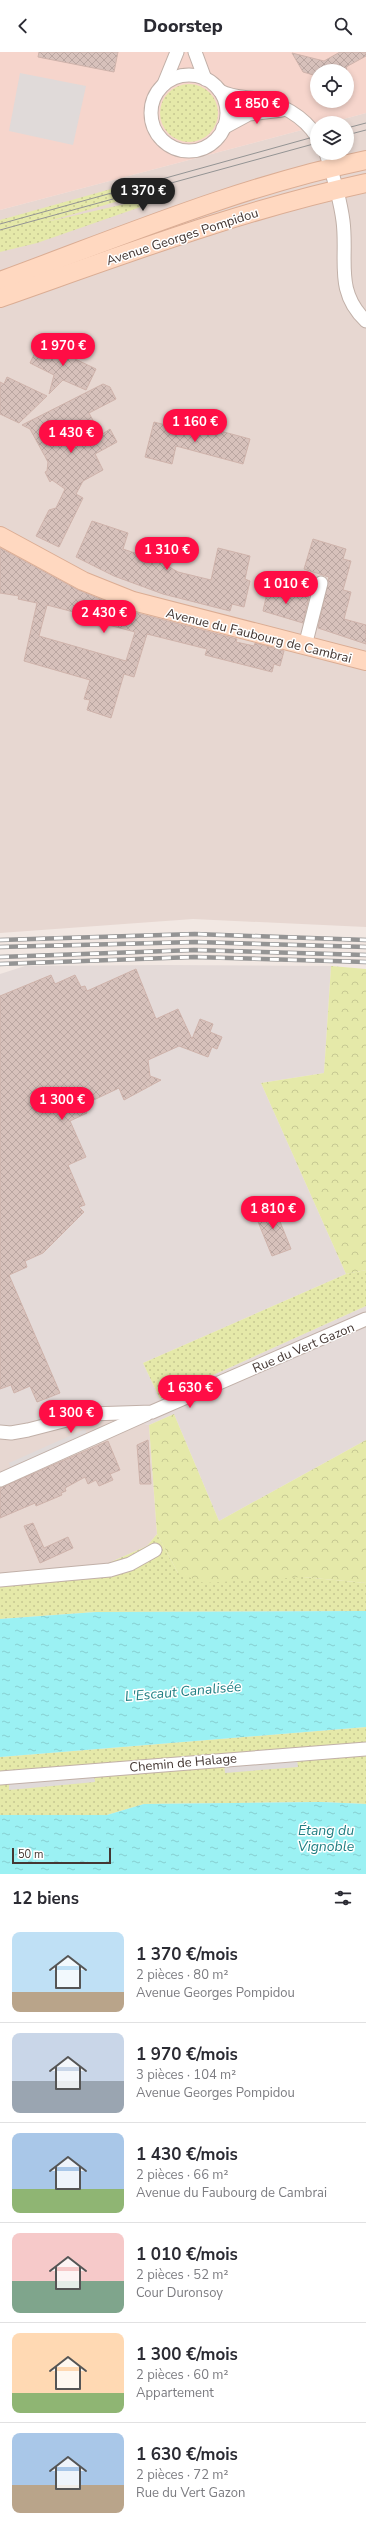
<!DOCTYPE html>
<html lang="fr">
<head>
<meta charset="utf-8">
<style>
	:root { --surface:#fff; --page:#f2f2f3; --text:#2b2b33; --muted:#7c7c81; --line:#e1e1e2; --accent:#ff0d45 }
	body { margin:0; font-family:"Nunito Sans",sans-serif; background:var(--page); color:var(--text); height:100vh; display:flex; flex-direction:column; font-size:15px; white-space:nowrap }
	* { box-sizing:border-box; margin:0 }
	p { font-size:13px; color:var(--muted) }
	.icon { flex:none; width:22px; height:22px; fill:none; stroke:currentColor; stroke-width:2; stroke-linecap:round; stroke-linejoin:round }
	.map { position:relative; height:1822px; overflow:hidden }
	.side { display:flex; flex-direction:column; background:var(--surface); flex:1 }
	.side>* { flex:none }
	.fabs { position:absolute; left:310px; top:12px; display:grid; gap:8px }
	.fabs a { display:grid; place-items:center; width:44px; height:44px; border-radius:50%; background:var(--surface); box-shadow:0 2px 6px #0003; font-size:20px }
	.scale { position:absolute; left:12px; bottom:10px; width:99px; box-sizing:border-box; padding-left:4px; border:2px solid #443733; border-top:0; font-size:11px; line-height:14px; white-space:nowrap; color:#443733; -webkit-text-stroke:3px #fff; paint-order:stroke }
	.price { position:absolute; translate:-50% -34px; padding:0 9px; border-radius:14px; background:var(--accent); color:#fff; font-size:13px; line-height:26px; filter:drop-shadow(0 1px 2px #0008) }
	.price::after { content:''; position:absolute; left:50%; top:24px; width:12px; height:9px; margin-left:-6px; background:inherit; clip-path:polygon(0 0,100% 0,50% 100%) }
	.price.on { background:#222; color:#fff }
	ul { padding:0; list-style:none }
	li { display:flex; align-items:center; gap:12px; height:100px; padding:0 12px }
	li+li { border-top:1px solid var(--line) }
	li span { display:grid; place-items:center; flex:none; width:112px; height:80px; border-radius:8px; color:#555 }
	li>.icon { margin-inline-start:auto }
	span .icon { width:48px; height:48px; fill:#fffc; stroke-width:1 }
	li b { font-size:17px }
	h2 { display:flex; justify-content:space-between; align-items:center; height:48px; padding:0 12px; font-size:17px }
	header { display:flex; justify-content:space-between; align-items:center; height:52px; padding:0 12px; background:var(--surface); font-size:18px; font-weight:800 }
	.map>svg:first-child { display:block }
</style>
</head>
<body>
<header><svg class="icon" aria-label="back" viewBox="0 0 24 24"><path d="M15 5l-7 7 7 7"/></svg>Doorstep<svg class="icon" aria-label="search" viewBox="0 0 24 24"><circle cx="10" cy="10" r="6"/><path d="M15 15l6 6"/></svg></header>
<div class="map">
<svg width="366" height="1822" viewBox="0 0 366 1822">
	<defs>
		<pattern id="grass-dots" width="8" height="8" patternUnits="userSpaceOnUse"><rect width="8" height="8" fill="#e5e9a9"/><path d="M2 2h.1M6 6h.1" fill="none" stroke="#c6c892" stroke-width="1.8" stroke-linecap="round"/></pattern>
		<pattern id="forest-crowns" width="20" height="18" patternUnits="userSpaceOnUse"><rect width="20" height="18" fill="#e5e9a9"/><path d="M2 6a3 3 0 1 1 6 0M12 15a3 3 0 1 1 6 0" fill="none" stroke="#c6c892"/></pattern>
		<pattern id="water-ripples" width="26" height="14" patternUnits="userSpaceOnUse"><rect width="26" height="14" fill="#9bf1f3"/><path d="M2 4q2-2 4 0t4 0M15 11q2-2 4 0t4 0" fill="none" stroke="#87cfd1"/></pattern>
		<pattern id="building-cross-hatch" width="8" height="8" patternUnits="userSpaceOnUse"><rect width="8" height="8" fill="#d7c1bb"/><path d="M0 0l8 8M0 8l8-8" fill="none" stroke="#baa6a1"/></pattern>
	</defs>
	<rect width="100%" height="100%" fill="#f2e8e3"/>
	<!-- residential -->
	<g fill="#e7d7d1">
		<path d="M366 61V875L193 867 0 881V158L317 74V101H347V71H329Z"/>
		<path d="M117 1365 149 1373 157 1482 147 1494 104 1513 0 1522V1385L70 1371Z"/>
	</g>
	<!-- commercial -->
	<path fill="#f6d5cc" fill-rule="evenodd" d="M0 0H366V61L329 71H317V74L0 158ZM317 19H347V49H317Z"/>
	<!-- industrial -->
	<path fill="#e4dad8" d="M162 913 331 914 324 1021 261 1031 346 1222 143 1311 160 1347 366 1254V1388L219 1469 174 1362 149 1373 117 1365 70 1371 0 1385V922L25 914Z"/>
	<!-- grass -->
	<g fill="url(#grass-dots)">
		<circle cx="189" cy="61" r="29"/>
		<path d="M147 127 150 140 46 170 147 147 149 152 37 191 0 200V168Z"/>
		<path d="M366 1218V1254L160 1347 143 1311 346 1222Z"/>
		<path d="M157 1482 178 1521 303 1525 366 1531V1559L96 1560 0 1567V1522L104 1513 147 1494Z"/>
		<path d="M366 1675V1752L321 1750 144 1752 107 1763H0V1705Z"/>
	</g>
	<!-- forest -->
	<g fill="url(#forest-crowns)">
		<path d="M331 914 366 917V1218L346 1222 261 1031 324 1021Z"/>
		<path d="M174 1362 219 1469 366 1388V1531L303 1525 204 1531 178 1521 157 1482 149 1373Z"/>
	</g>
	<!-- parking -->
	<g fill="#e0dad9">
		<path d="M20 21 86 34 73 93 9 79Z"/>
		<path d="M85 1377 88 1385 12 1419 9 1411Z"/>
		<path d="M297 1707 298 1715 225 1721 224 1713Z"/>
		<path d="M94 1723 95 1730 9 1738V1732Z"/>
	</g>
	<!-- water -->
	<g fill="url(#water-ripples)">
		<path d="M366 1559V1675L0 1705V1567L96 1560Z"/>
		<path d="M321 1750 366 1752V1822H0V1763H107L144 1752Z"/>
	</g>
	<!-- building -->
	<g fill="url(#building-cross-hatch)" stroke="#cfb3ab" fill-rule="evenodd">
		<path d="M39 0H118L114 20 38 5Z"/>
		<path d="M340 0H366V4L346 15 347 19H317V24L303 20 292 1 324 9Z"/>
		<path d="M40 290 96 317 86 338 63 328 49 342 54 323 30 311Z"/>
		<path d="M7 325 47 344 19 371 0 362V330L4 332Z"/>
		<path d="M103 332 110 335 116 347 89 361 101 383 110 377 117 390 95 402 103 418 83 429 76 442 83 446 59 495 36 484 49 458 56 456 65 437 52 428 50 430 45 420 47 419 48 410 30 377 22 373Z"/>
		<path d="M183 369 250 387 243 412 176 394 172 412 145 405 154 370 181 377Z"/>
		<path d="M92 469 128 481 123 497 159 509 178 520 211 528 218 496 250 504 245 527 250 529 244 555 232 552 230 559 163 542 114 524 76 505Z"/>
		<path d="M313 487 346 497 343 507 351 509 343 538 351 540 344 567 366 573V592L318 576 329 525 304 517Z"/>
		<path d="M0 496 78 538 129 559 237 587 236 590 254 594 255 591 284 599 280 614 274 612 272 620 205 603 207 597 147 582 134 625 124 622 111 666 87 658 90 648 84 647 90 628 24 609 37 551 18 547 19 544 0 541ZM47 553 85 563 84 570 100 574 101 571 135 580 126 609 39 584Z"/>
		<path d="M268 536 309 545 303 571 263 559Z"/>
		<path d="M136 917 156 967 178 957 192 987 200 967 213 972 210 980 222 985 217 997 212 995 208 1005 179 994 148 1008 150 1024 161 1028 124 1048 119 1036 83 1053 87 1061 70 1069 86 1105 68 1113 85 1153 79 1155 84 1160 43 1201 25 1209 27 1215 9 1223 60 1341 37 1350 30 1334 14 1341 11 1333 0 1337V944L51 923 55 932 75 923 81 935 85 934 87 939Z"/>
		<path d="M273 1152 291 1197 272 1204 254 1160Z"/>
		<path d="M148 1388 151 1432H140L137 1393Z"/>
		<path d="M108 1389 120 1418 110 1422 113 1428 99 1434 96 1428 88 1432 85 1425 65 1436 66 1439 61 1441 62 1443 36 1454 35 1451 0 1466V1436Z"/>
		<path d="M33 1471 44 1496 68 1485 73 1496 40 1511 24 1474Z"/>
	</g>
	<g fill="none" stroke-linecap="round" stroke-linejoin="round">
		<defs>
			<g id="street">
				<path d="M195 0 205 27"/>
				<circle cx="189" cy="61" r="38"/>
				<path d="M164 32 177 0"/>
				<path d="M220 39C231 45 243 45 256 47 280 51 304 64 317 85"/>
				<path d="M223 76 249 62 282 58"/>
				<path d="M326 101C333 123 340 146 343 169 348 207 334 239 366 269"/>
				<path d="M305 594 321 531"/>
				<path d="M0 1380 11 1381 28 1378 90 1362 152 1360 366 1267"/>
				<path d="M0 1428 147 1362"/>
				<path d="M0 1528 110 1518 130 1512 155 1498"/>
				<path d="M0 1726 366 1697"/>
			</g>
			<g id="secondary">
				<path d="M0 229C120 185 240 134 366 108"/>
				<path d="M0 246C120 204 241 158 366 131"/>
				<path d="M0 484 83 529 133 549 366 609"/>
			</g>
		</defs>
		<!-- street casing -->
		<use href="#street" stroke="#c1b0a8" stroke-width="15"/>
		<!-- secondary casing -->
		<use href="#secondary" stroke="#dbad94" stroke-width="20"/>
		<!-- street -->
		<use href="#street" stroke="#fff" stroke-width="13"/>
		<!-- secondary -->
		<use href="#secondary" stroke="#ffd8c0" stroke-width="18"/>
		<!-- tram -->
		<g stroke="#949494" stroke-width="1">
			<path d="M347 76 366 71"/>
			<path d="M347 83 366 78"/>
			<path d="M0 172 317 84"/>
			<path d="M0 178 317 91"/>
		</g>
		<defs>
			<g id="rail">
				<path d="M0 888 195 882 366 888"/>
				<path d="M0 895 195 890 366 895"/>
				<path d="M0 905 194 898 366 903"/>
				<path d="M0 912 194 905 366 910"/>
			</g>
		</defs>
		<!-- rail casing -->
		<use href="#rail" stroke="#949494" stroke-width="4.5"/>
		<!-- rail -->
		<use href="#rail" stroke="#fff" stroke-width="3" stroke-dasharray="9" stroke-linecap="butt"/>
	</g>
	<g text-anchor="middle" stroke-width="3" stroke-linejoin="round" paint-order="stroke">
		<!-- street labels -->
		<g font-size="13" fill="#443733" stroke="#fff">
			<text transform="translate(182 184) rotate(-18)" y="5">Avenue Georges Pompidou</text>
			<text transform="translate(259 583) rotate(14)" y="5">Avenue du Faubourg de Cambrai</text>
			<text transform="translate(303 1295) rotate(-23)" y="5">Rue du Vert Gazon</text>
			<text transform="translate(183 1710) rotate(-5)" y="5">Chemin de Halage</text>
		</g>
		<!-- water labels -->
		<g font-size="14" font-style="italic" fill="#217f83" stroke="#fff">
			<text transform="translate(183 1639) rotate(-5)" y="5">L'Escaut Canalisée</text>
			<text x="326" y="1783">Étang du<tspan x="326" dy="16">Vignoble</tspan></text>
		</g>
	</g>
</svg>
<div class="fabs">
<a><svg class="icon" aria-label="locate" viewBox="0 0 24 24"><circle cx="12" cy="12" r="6"/><path d="M12 2v4M12 18v4M2 12h4M18 12h4"/></svg></a>
<a><svg class="icon" aria-label="layers" viewBox="0 0 24 24"><path d="M12 4l9 5-9 5-9-5zM3 14l9 5 9-5"/></svg></a>
</div>
<div class="scale">50 m</div>
<b class="price" style="left:257px;top:73px">1 850 €</b>
<b class="price on" style="left:143px;top:160px">1 370 €</b>
<b class="price" style="left:63px;top:315px">1 970 €</b>
<b class="price" style="left:195px;top:391px">1 160 €</b>
<b class="price" style="left:71px;top:402px">1 430 €</b>
<b class="price" style="left:167px;top:519px">1 310 €</b>
<b class="price" style="left:286px;top:553px">1 010 €</b>
<b class="price" style="left:104px;top:582px">2 430 €</b>
<b class="price" style="left:62px;top:1069px">1 300 €</b>
<b class="price" style="left:273px;top:1178px">1 810 €</b>
<b class="price" style="left:190px;top:1357px">1 630 €</b>
<b class="price" style="left:71px;top:1382px">1 300 €</b>
</div>
<section class="side">
<h2>12 biens<svg class="icon" aria-label="filters" viewBox="0 0 24 24"><path d="M4 7h16M4 17h16"/><circle cx="9" cy="7" r="2"/><circle cx="15" cy="17" r="2"/></svg></h2>
<ul>
<li><span style="background:linear-gradient(#bfe0f5 75%,#b9a48a 0)"><svg class="icon" aria-label="home" viewBox="0 0 24 24"><path d="M3 11l9-7 9 7M6 9v11h12V9"/></svg></span><div><b>1 370 €/mois</b><p>2 pièces · 80 m²</p><p>Avenue Georges Pompidou</p></div></li>
<li><span style="background:linear-gradient(#c9d6e8 60%,#9aa5b1 0)"><svg class="icon" aria-label="home" viewBox="0 0 24 24"><path d="M3 11l9-7 9 7M6 9v11h12V9"/></svg></span><div><b>1 970 €/mois</b><p>3 pièces · 104 m²</p><p>Avenue Georges Pompidou</p></div></li>
<li><span style="background:linear-gradient(#a9c7e8 70%,#8fb573 0)"><svg class="icon" aria-label="home" viewBox="0 0 24 24"><path d="M3 11l9-7 9 7M6 9v11h12V9"/></svg></span><div><b>1 430 €/mois</b><p>2 pièces · 66 m²</p><p>Avenue du Faubourg de Cambrai</p></div></li>
<li><span style="background:linear-gradient(#f6c9c9 60%,#7fa58c 0)"><svg class="icon" aria-label="home" viewBox="0 0 24 24"><path d="M3 11l9-7 9 7M6 9v11h12V9"/></svg></span><div><b>1 010 €/mois</b><p>2 pièces · 52 m²</p><p>Cour Duronsoy</p></div></li>
<li><span style="background:linear-gradient(#ffd9b3 75%,#8fb573 0)"><svg class="icon" aria-label="home" viewBox="0 0 24 24"><path d="M3 11l9-7 9 7M6 9v11h12V9"/></svg></span><div><b>1 300 €/mois</b><p>2 pièces · 60 m²</p><p>Appartement</p></div></li>
<li><span style="background:linear-gradient(#a9c7e8 65%,#b9a48a 0)"><svg class="icon" aria-label="home" viewBox="0 0 24 24"><path d="M3 11l9-7 9 7M6 9v11h12V9"/></svg></span><div><b>1 630 €/mois</b><p>2 pièces · 72 m²</p><p>Rue du Vert Gazon</p></div></li>
</ul>
</section>
</body>
</html>
